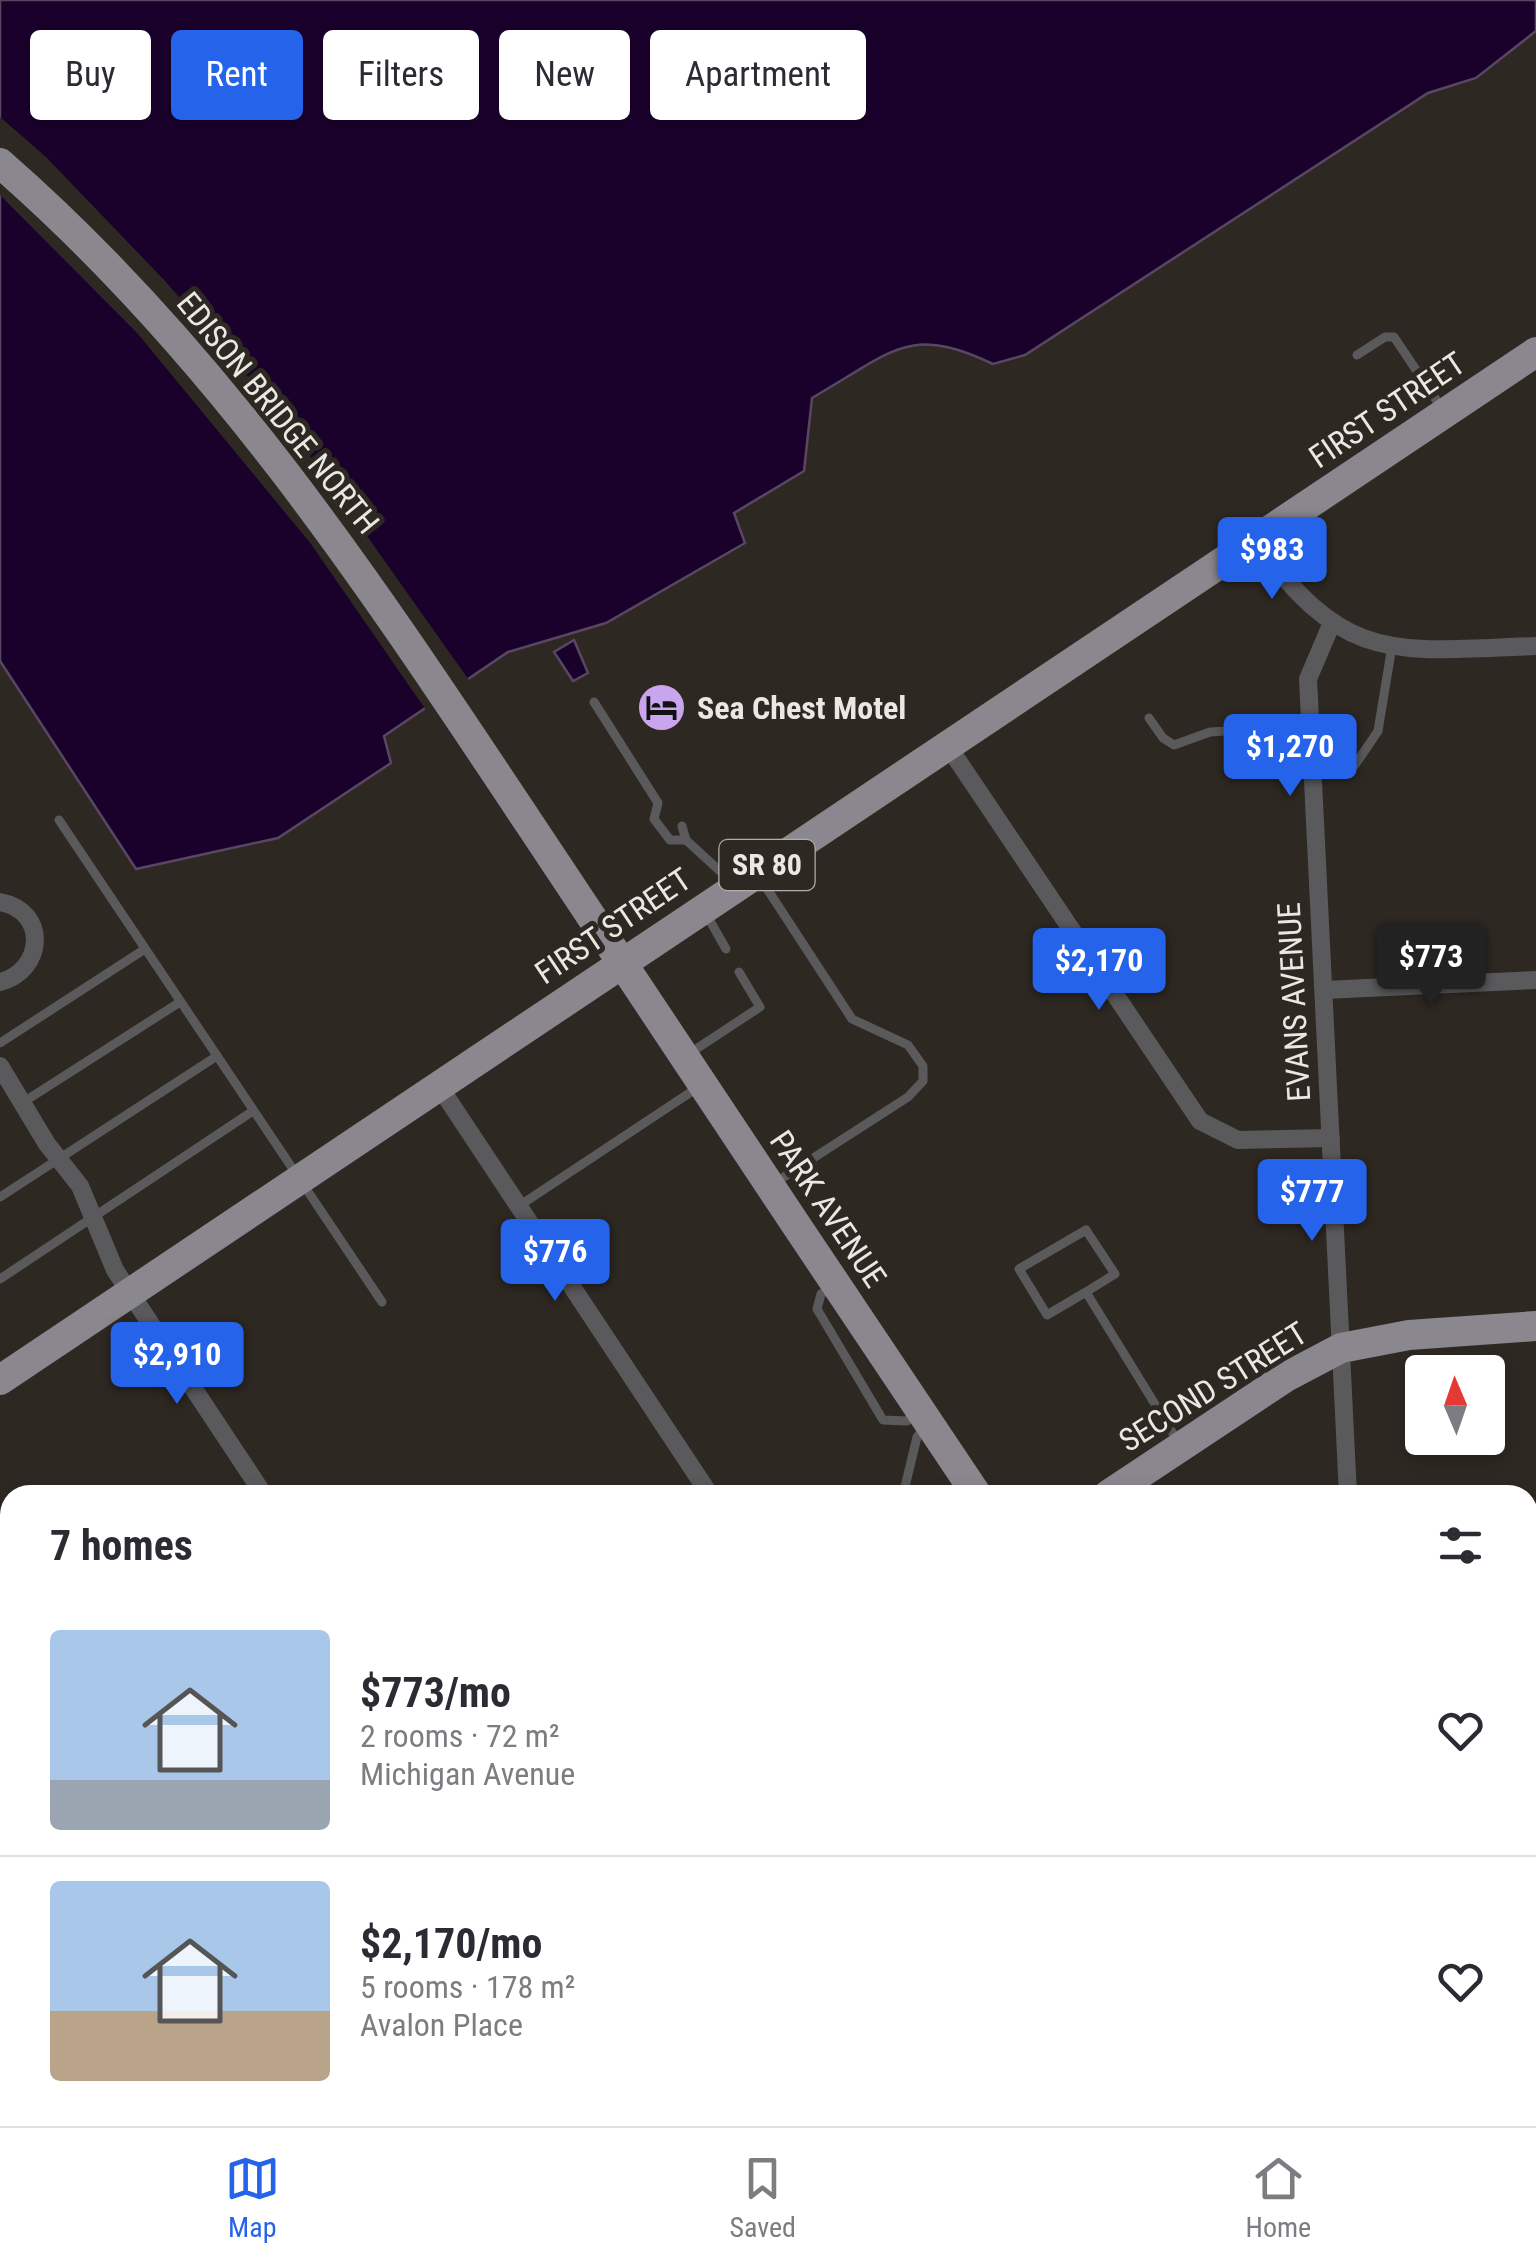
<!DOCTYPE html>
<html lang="en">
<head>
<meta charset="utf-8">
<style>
	:root { --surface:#fff; --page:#f7f7f7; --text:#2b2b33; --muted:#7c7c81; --line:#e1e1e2; --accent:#2563eb }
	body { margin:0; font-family:"Roboto Condensed",sans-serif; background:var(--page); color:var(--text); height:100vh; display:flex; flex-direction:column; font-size:38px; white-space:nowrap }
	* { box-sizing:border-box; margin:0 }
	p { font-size:32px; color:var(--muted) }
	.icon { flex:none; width:55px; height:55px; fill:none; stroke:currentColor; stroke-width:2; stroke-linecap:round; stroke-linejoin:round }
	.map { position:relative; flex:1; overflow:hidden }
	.side { position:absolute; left:0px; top:1485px; width:1538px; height:642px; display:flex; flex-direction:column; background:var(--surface); border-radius:30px 30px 0 0; box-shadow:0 5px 15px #0003 }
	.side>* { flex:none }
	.top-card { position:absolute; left:30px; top:30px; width:1000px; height:90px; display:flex; gap:20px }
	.needle { width:65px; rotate:358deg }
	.fabs { position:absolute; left:1405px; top:1355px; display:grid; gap:20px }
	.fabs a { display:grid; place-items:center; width:100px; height:100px; border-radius:10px; background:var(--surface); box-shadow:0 5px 15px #0003; font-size:50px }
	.price { position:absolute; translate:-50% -85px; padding:0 22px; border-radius:10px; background:var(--accent); color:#fff; font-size:32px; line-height:65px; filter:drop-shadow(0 2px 5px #0008) }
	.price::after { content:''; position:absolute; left:50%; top:60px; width:30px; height:22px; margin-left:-15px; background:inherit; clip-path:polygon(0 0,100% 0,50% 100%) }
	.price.active { background:#222; color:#fff }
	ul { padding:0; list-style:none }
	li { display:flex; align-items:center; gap:30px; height:250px; padding:0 50px }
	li+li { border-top:2px solid var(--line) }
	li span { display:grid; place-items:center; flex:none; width:280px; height:200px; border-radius:10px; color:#555 }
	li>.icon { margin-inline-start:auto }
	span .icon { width:120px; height:120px; fill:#fffc; stroke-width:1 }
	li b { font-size:42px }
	h2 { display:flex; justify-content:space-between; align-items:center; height:120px; padding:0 50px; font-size:42px }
	.chip { padding:0 35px; border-radius:10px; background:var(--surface); box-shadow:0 5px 15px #0003; font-size:35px; line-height:90px }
	.chip.active { background:var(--accent); color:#fff }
	.tabs { display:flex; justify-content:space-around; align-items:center; height:140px; border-top:2px solid var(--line); background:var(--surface); font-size:28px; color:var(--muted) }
	.tabs a { display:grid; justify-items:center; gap:5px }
	.tabs .active { color:var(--accent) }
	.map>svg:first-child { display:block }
</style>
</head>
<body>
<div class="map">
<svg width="1536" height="2126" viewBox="0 0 1536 2126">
	<rect width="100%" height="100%" fill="#2e2822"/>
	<!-- water -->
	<g fill="#1a012c" stroke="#594663" stroke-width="2.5">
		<path d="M0 0H1536V31L1476 78 1428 93 1025 355 993 364C911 325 894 350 822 392L812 398 804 471 734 513 745 543 606 623 508 652 384 736 391 763 278 838 136 869 0 661Z"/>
		<path d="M574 640 588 673 573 681 554 652Z"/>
	</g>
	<!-- pier -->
	<path fill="#2e2822" d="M0 117 46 157 166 282 282 416 471 683 428 713 311 544 138 334 0 195Z"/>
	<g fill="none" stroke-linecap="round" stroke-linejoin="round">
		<!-- service -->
		<g stroke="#5a595c" stroke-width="9">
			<path d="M1357 355 1385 337H1394L1441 407"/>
			<path d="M594 702 658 803 654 819 670 840H686"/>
			<path d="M1149 718 1163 738 1174 745 1210 732 1310 726"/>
			<path d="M1313 769 1355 765 1378 731 1392 646"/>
			<path d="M59 820 382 1302"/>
			<path d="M682 826 686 840 734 884"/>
			<path d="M760 878 852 1019 908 1045 923 1066V1081L908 1097 773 1184"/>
			<path d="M705 912 726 949"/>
			<path d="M0 1043 145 949"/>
			<path d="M687 1055 760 1007 739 972"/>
			<path d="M22 1103 180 1002"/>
			<path d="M0 1197 217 1056"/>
			<path d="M519 1206 700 1086"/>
			<path d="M0 1279 253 1111"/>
			<path d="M830 1288 821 1294 817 1309 883 1420 907 1421 914 1413"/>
			<path d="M1086 1292 1047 1315 1019 1269 1086 1230 1115 1274 1086 1292 1177 1440"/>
			<path d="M1220 1490 1224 1495"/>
			<path d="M903 1495 917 1437 925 1427"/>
			<path d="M0 1618 10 1612"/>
			<path d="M0 1931 10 1924"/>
			<path d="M0 1979 10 1972"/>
			<path d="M0 2006 10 2020"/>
			<path d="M78 2118 84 2126"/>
			<path d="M412 2126 422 2118"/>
		</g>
		<!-- minor -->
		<g stroke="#5a595c" stroke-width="18">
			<path d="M1255 540C1346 666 1393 651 1536 646"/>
			<path d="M1331 625 1308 679 1348 1495"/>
			<path d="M948 746 1200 1121 1238 1140 1331 1138"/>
			<path d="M0 902C49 911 44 971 0 982"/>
			<path d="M1324 990 1536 980"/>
			<path d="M0 1066 47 1144 80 1186 115 1270 264 1495"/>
			<path d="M439 1086 710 1495"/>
			<path d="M1528 1681H1536"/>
			<path d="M0 1745 10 1760"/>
			<path d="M1528 2034 1536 2033"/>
			<path d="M248 2118 254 2126"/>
			<path d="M857 2126 869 2118"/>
		</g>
		<!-- primary -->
		<g stroke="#8a878f" stroke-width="30">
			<path d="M0 163C218 353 370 584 529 823 679 1047 826 1272 977 1495"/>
			<path d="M0 1380 1536 352"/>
			<path d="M1108 1495 1286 1377 1341 1348 1409 1335 1536 1326"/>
			<path d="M1353 2118 1356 2126"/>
			<path d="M175 2126 188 2118"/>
		</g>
	</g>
	<!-- icons -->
	<defs>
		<symbol id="hotel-disc" viewBox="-11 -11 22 22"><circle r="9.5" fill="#c9a5ee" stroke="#2e2822"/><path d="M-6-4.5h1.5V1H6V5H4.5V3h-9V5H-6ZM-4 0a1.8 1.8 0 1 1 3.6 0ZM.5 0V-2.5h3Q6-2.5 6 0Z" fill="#111"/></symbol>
	</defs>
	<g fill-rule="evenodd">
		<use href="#hotel-disc" x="634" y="680" width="55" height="55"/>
	</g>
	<g text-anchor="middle" stroke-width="10" stroke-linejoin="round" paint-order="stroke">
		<!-- shield labels -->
		<rect fill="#2e2822" stroke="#b2aea9" stroke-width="2.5" x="719.5" y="840" width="95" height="50" rx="8"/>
		<g font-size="30" font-weight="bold" fill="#ebe8e3">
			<text x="767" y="875">SR 80</text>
		</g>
		<!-- street labels -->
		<g font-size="32" fill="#ebe8e3" stroke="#2e2822">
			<text transform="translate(1387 410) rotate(-34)" y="11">FIRST STREET</text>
			<text transform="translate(278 413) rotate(51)" y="11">EDISON BRIDGE NORTH</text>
			<text transform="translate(613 926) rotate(-34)" y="11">FIRST STREET</text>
			<text transform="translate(1294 1002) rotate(-93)" y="11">EVANS AVENUE</text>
			<text transform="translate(828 1209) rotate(56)" y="11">PARK AVENUE</text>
			<text transform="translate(1213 1387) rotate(-32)" y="11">SECOND STREET</text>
		</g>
		<!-- poi labels -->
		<g font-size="32" font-weight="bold" fill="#ebe8e3" stroke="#2e2822" text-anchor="start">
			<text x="697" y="719">Sea Chest Motel</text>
		</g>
	</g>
</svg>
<div class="fabs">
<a><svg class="needle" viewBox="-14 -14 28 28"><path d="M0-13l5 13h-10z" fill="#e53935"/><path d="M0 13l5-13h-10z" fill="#7c7c81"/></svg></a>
</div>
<b class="price" style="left:1272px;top:602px">$983</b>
<b class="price" style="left:1290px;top:799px">$1,270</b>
<b class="price active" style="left:1431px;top:1009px">$773</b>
<b class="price" style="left:1099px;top:1013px">$2,170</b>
<b class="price" style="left:1312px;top:1244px">$777</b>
<b class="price" style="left:555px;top:1304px">$776</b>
<b class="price" style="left:177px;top:1407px">$2,910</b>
<div class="top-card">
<a class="chip">Buy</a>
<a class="chip active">Rent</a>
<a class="chip">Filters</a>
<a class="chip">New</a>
<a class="chip">Apartment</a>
</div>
<section class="side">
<h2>7 homes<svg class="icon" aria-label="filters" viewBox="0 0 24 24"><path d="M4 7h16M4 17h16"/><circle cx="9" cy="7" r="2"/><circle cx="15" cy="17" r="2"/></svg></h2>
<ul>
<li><span style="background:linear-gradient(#a9c7e8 75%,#9aa5b1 0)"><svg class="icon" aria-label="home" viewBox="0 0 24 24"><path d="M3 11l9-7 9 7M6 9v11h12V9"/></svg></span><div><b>$773/mo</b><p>2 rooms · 72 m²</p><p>Michigan Avenue</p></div><svg class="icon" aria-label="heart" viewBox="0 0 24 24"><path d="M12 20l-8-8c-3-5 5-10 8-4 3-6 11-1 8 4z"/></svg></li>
<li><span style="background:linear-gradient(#a9c7e8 65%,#b9a48a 0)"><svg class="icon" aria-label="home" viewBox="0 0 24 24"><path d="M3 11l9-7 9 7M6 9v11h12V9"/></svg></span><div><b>$2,170/mo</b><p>5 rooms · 178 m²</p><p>Avalon Place</p></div><svg class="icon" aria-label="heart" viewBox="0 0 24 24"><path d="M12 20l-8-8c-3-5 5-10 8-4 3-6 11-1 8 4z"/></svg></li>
</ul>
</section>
</div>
<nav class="tabs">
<a class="active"><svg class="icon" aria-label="map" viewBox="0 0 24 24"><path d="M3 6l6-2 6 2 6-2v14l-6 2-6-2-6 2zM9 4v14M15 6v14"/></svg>Map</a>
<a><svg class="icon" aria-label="saved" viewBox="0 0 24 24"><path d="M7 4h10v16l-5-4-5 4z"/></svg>Saved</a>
<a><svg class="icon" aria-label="home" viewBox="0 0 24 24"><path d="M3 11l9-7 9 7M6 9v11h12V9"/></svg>Home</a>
</nav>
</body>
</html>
